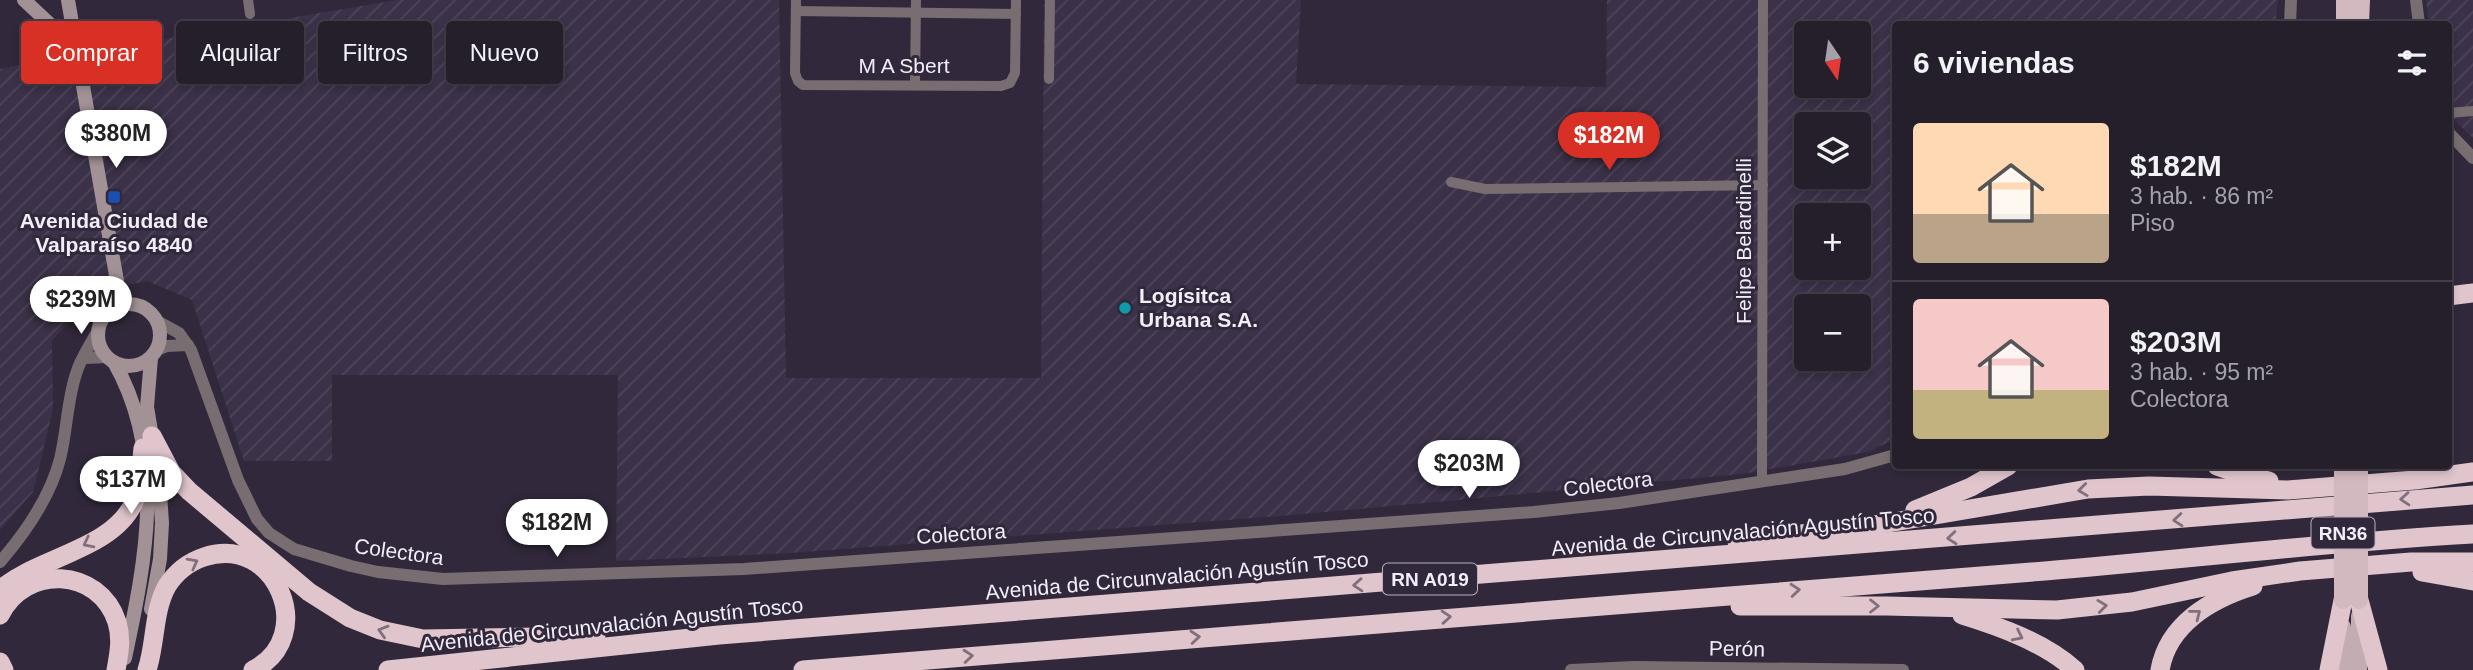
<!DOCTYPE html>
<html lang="es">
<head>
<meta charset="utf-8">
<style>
	:root { --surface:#251f2c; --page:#2d2734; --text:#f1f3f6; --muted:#a3a2a9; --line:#423d48; --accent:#d93025 }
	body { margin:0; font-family:Arial,sans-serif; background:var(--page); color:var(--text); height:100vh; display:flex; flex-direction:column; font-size:26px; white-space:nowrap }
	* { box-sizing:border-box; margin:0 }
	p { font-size:23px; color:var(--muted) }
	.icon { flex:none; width:38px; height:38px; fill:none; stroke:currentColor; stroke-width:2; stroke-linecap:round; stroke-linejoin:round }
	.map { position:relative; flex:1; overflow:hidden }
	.side { position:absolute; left:1892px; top:21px; width:560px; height:448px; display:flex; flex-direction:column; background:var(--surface); border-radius:7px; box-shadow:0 4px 10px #0003,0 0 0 2px var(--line) }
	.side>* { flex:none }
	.top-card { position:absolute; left:21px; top:21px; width:665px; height:63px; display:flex; gap:14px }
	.needle { width:46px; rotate:167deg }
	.fabs { position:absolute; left:1794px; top:21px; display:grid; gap:14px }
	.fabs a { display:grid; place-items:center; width:77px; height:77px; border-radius:7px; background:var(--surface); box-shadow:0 4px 10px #0003,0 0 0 2px var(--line); font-size:35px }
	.price { position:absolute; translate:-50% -60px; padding:0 16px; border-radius:24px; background:#fff; color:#222; font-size:23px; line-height:46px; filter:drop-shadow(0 2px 4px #0008) }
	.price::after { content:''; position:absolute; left:50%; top:42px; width:21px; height:16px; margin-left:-10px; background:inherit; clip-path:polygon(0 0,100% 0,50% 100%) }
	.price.on { background:var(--accent); color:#fff }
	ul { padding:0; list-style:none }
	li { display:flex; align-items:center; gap:21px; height:175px; padding:0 21px }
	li+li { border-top:2px solid var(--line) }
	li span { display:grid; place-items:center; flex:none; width:196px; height:140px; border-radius:7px; color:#555 }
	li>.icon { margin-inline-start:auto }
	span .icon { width:84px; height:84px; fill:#fffc; stroke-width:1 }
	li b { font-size:30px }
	h2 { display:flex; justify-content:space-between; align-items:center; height:84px; padding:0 21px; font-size:30px }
	.tag { padding:0 24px; border-radius:7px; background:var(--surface); box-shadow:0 4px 10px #0003,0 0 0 2px var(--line); font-size:24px; line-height:63px }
	.tag.on { background:var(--accent); color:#fff }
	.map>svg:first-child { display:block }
</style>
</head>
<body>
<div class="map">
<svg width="2473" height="670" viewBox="0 0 2473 670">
	<defs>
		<pattern id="industrial-furrows" width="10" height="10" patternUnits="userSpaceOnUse" patternTransform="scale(1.75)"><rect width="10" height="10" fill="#3b3148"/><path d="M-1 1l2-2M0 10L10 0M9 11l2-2" fill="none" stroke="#4e455a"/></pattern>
	</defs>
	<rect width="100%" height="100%" fill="#31293b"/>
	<!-- industrial -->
	<g fill="url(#industrial-furrows)" fill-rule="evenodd">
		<path d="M397 0H779L786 378H1041L1044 0H1301L1296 84 1606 87 1607 0H2278L2275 24H1895V439L1868 452 1742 474 1292 515 791 553 616 561 618 375H332V461H244L192 300 147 281 106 289 86 305 52 340 53 409 33 492 0 530V69L92 51ZM1806 33H1858V86H1806ZM1806 124H1858V177H1806ZM1806 215H1858V268H1806ZM1806 306H1858V359H1806Z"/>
		<path d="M2426 0H2473V138L2451 117 2448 109V24H2429Z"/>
	</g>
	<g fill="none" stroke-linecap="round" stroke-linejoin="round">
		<!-- minor -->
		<g stroke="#786d70" stroke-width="10">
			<path d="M248 0 250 14"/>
			<path d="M796 0 795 73 798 81 803 85 1001 86 1010 83 1015 73 1016 0"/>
			<path d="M796 11 1016 14"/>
			<path d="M1049 79 1050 0"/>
			<path d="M915 85 916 0"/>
			<path d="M2448 113 2473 111"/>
			<path d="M1451 182 1485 189 1763 185"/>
			<path d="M1762 481 1763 0"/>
		</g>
		<!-- tertiary -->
		<g stroke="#786d70" stroke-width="12">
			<path d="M2416 0 2419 24"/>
			<path d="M2290 24 2291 0"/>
			<path d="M2448 132 2473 158"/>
			<path d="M157 321 179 333 191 350 238 480 257 519 269 533 294 549 351 566 378 572 443 579 744 569 1534 512 1619 503 1845 469 1895 455"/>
			<path d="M157 350 167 346 188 345"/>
			<path d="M85 358 107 357"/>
			<path d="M0 562C26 532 50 498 60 459 67 431 67 401 76 374 80 359 91 344 98 330"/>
			<path d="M1571 670 1634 667 1903 670"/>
		</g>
		<!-- secondary -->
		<g stroke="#a29195" stroke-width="14">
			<path d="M24 0 53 27 75 58"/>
			<path d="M68 0 117 281 116 301 113 309"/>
			<circle cx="129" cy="335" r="31"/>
			<path d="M114 362C167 455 146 560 125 658"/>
			<path d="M151 609 160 559 162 523 159 479 147 407 151 358"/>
		</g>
		<!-- primary -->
		<g stroke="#c3acb2" stroke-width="16">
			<path d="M2359 616V670"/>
			<path d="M2343 627V670"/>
		</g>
		<!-- trunk -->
		<g stroke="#d2b8bf" stroke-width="18">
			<path d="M2345 0V24"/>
			<path d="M2360 24 2361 0"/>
		</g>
		<!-- motorway -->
		<g stroke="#e0c5cc" stroke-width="19">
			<path d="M2448 296 2473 293"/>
			<path d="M152 436 171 472 189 491 309 592 350 618 380 630 423 639 596 636"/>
			<path d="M2217 466 2246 476 2269 481"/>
			<path d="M1915 510 1971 487 2008 466"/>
			<path d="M1737 542 1882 524 2088 489 2149 486 2288 490 2415 480 2473 472"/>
			<path d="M2422 572 2473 581"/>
			<path d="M0 590C37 557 113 550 134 502 142 486 141 466 143 448"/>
			<path d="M2359 600 2378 670"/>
			<path d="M1740 606H1886L2057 610 2132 602 2232 581 2300 571 2411 562H2473"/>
			<path d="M0 615C25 564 99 567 117 622 122 639 119 654 116 670"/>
			<path d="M1962 615C2001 627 2045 643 2075 670"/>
			<path d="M0 662 4 670"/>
			<path d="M147 670C156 643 153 611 167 586 176 572 189 562 204 557 276 533 319 637 253 670"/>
			<path d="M388 670 719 635 2473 495"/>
			<path d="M803 670C1217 636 1631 604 2045 571 2188 559 2330 542 2473 534"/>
			<path d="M2160 670C2168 624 2211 599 2253 586"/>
			<path d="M2329 670 2343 600"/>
		</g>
		<!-- trunk-bridge -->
		<g stroke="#d2b8bf" stroke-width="18">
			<path d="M2359 466V600"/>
			<path d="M2343 600V466"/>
		</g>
	</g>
	<!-- one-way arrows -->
	<defs><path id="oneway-chevron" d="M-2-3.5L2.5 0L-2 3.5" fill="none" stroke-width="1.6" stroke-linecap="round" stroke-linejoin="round" transform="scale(1.75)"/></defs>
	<g stroke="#806f7c">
		<use href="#oneway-chevron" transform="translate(2083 490) rotate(173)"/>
		<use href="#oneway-chevron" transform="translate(2405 499) rotate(176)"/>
		<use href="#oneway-chevron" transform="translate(2178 520) rotate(175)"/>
		<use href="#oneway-chevron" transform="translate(1952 538) rotate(175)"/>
		<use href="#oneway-chevron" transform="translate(88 543) rotate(153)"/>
		<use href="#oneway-chevron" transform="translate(193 563) rotate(-28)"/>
		<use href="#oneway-chevron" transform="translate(1358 585) rotate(176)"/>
		<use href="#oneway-chevron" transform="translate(1795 590) rotate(-5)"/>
		<use href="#oneway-chevron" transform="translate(1874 606)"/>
		<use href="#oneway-chevron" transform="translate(2102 606) rotate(-7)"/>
		<use href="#oneway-chevron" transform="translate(2196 614) rotate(-38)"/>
		<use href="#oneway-chevron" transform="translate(1446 617) rotate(-4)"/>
		<use href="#oneway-chevron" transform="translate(383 631) rotate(-163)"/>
		<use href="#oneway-chevron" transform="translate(2018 636) rotate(26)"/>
		<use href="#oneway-chevron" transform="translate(1195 637) rotate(-5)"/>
		<use href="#oneway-chevron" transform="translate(968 656) rotate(-5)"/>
	</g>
	<!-- markers -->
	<rect fill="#1a4fb4" stroke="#31293b" stroke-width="2.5" x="107" y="190" width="14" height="14" rx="3.5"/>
	<circle fill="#0f9aa8" stroke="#31293b" stroke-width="2.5" cx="1125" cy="308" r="7"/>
	<g text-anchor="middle" stroke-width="6" stroke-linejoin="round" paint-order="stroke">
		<!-- shield labels -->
		<g fill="#31293b" stroke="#b8b2c0" stroke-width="2">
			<rect x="2311.5" y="517.5" width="63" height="31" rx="5"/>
			<rect x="1383" y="563.5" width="94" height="31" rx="5"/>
		</g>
		<g font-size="19" font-weight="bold" fill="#f2edf9">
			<text x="2343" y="540">RN36</text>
			<text x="1430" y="586">RN A019</text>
		</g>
		<!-- street labels -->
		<g font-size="21" fill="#f2edf9" stroke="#31293b">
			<text x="904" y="73">M A Sbert</text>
			<text transform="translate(1744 241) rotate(-90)" y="7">Felipe Belardinelli</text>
			<text transform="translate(1608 484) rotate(-7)" y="7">Colectora</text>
			<text transform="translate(1743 532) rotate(-5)" y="7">Avenida de Circunvalación Agustín Tosco</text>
			<text transform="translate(961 534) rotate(-4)" y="7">Colectora</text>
			<text transform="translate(399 552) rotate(8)" y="7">Colectora</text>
			<text transform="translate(1177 576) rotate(-5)" y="7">Avenida de Circunvalación Agustín Tosco</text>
			<text transform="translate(612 625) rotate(-6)" y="7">Avenida de Circunvalación Agustín Tosco</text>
			<text transform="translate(1737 649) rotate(1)" y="7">Perón</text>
		</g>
		<!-- poi labels -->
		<g font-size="21" font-weight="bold" fill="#f2edf9" stroke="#31293b">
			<text x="114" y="228">Avenida Ciudad de<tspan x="114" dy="24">Valparaíso 4840</tspan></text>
			<text x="1139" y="303" text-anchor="start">Logísitca<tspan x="1139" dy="24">Urbana S.A.</tspan></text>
		</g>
	</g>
</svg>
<div class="fabs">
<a><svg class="needle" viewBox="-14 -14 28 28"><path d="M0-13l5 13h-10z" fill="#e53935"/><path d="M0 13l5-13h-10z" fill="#a3a2a9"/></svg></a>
<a><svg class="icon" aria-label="layers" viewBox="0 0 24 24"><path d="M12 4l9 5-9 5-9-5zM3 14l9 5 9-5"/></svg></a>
<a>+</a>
<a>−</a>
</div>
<b class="price" style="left:116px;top:170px">$380M</b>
<b class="price on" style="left:1609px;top:172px">$182M</b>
<b class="price" style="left:81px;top:336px">$239M</b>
<b class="price" style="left:1469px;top:500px">$203M</b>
<b class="price" style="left:131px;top:516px">$137M</b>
<b class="price" style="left:557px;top:559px">$182M</b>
<div class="top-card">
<a class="tag on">Comprar</a>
<a class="tag">Alquilar</a>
<a class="tag">Filtros</a>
<a class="tag">Nuevo</a>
</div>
<section class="side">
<h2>6 viviendas<svg class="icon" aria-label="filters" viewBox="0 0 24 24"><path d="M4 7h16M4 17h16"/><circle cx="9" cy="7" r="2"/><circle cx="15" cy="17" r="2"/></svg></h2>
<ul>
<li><span style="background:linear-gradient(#ffd9b3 65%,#b9a48a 0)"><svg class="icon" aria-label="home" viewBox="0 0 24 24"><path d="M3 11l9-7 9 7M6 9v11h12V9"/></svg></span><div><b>$182M</b><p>3 hab. · 86 m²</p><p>Piso</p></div></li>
<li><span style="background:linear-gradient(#f6c9c9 65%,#c2b280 0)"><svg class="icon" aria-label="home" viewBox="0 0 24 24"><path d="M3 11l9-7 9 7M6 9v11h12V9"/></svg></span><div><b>$203M</b><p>3 hab. · 95 m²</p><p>Colectora</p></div></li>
</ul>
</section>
</div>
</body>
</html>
